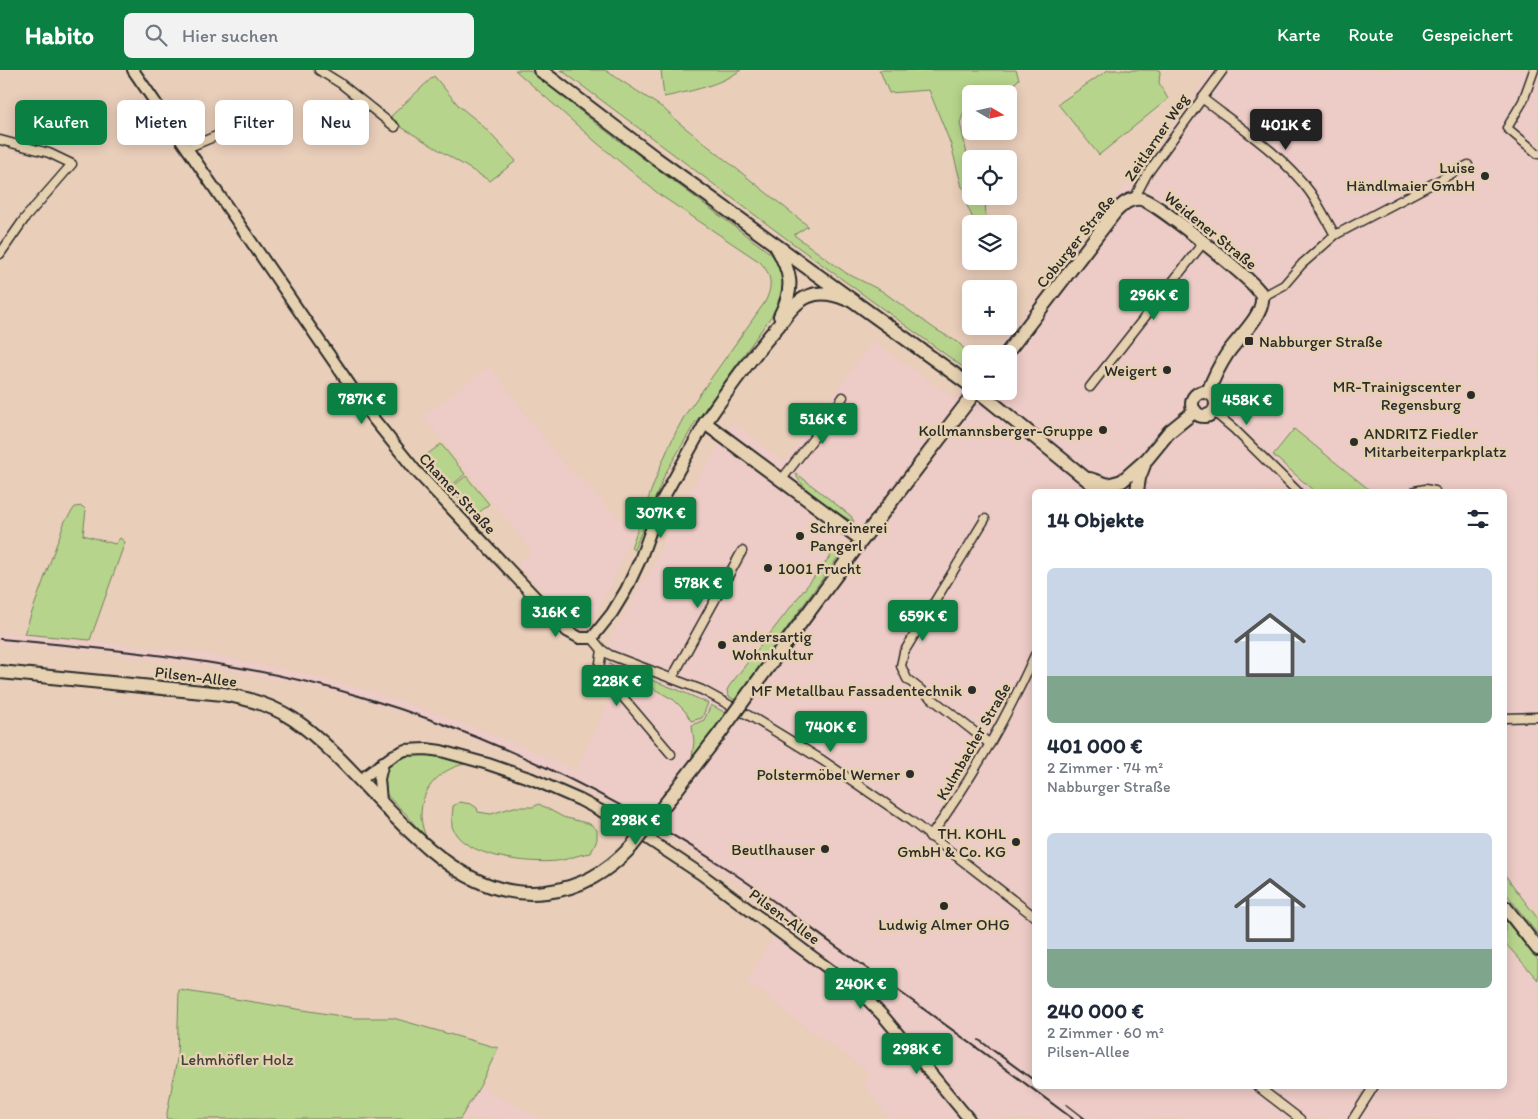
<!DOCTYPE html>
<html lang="de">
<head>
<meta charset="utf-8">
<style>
	:root { --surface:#fff; --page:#f2f2f3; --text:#1f2937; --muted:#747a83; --accent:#0b8043 }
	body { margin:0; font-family:Itim,sans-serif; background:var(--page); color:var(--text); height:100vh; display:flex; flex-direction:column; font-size:19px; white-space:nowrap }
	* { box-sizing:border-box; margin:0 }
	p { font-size:16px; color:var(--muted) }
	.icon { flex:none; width:28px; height:28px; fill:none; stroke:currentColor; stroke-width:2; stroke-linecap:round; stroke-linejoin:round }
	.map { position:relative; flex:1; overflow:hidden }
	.side { position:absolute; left:1032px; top:419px; width:475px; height:600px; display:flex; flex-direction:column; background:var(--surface); border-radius:8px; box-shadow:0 2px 12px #0003 }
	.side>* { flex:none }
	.guide { position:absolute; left:15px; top:30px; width:475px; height:45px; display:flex; gap:10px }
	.needle { width:32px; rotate:99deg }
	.controls { position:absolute; left:962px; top:15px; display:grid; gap:10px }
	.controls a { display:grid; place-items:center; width:55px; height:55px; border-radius:8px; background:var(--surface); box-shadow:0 2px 12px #0003; font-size:25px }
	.price { position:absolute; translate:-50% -42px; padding:0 11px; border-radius:5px; background:var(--accent); color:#fff; font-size:16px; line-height:32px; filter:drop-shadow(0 1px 2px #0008) }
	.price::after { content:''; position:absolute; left:50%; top:30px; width:15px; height:11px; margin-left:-8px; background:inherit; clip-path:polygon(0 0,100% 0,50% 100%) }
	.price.active { background:#222; color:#fff }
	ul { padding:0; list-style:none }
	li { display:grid; align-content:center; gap:10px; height:265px; padding:0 15px }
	li span { display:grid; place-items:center; height:155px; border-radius:8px; color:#555 }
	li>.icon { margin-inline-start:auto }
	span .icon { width:90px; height:90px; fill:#fffc; stroke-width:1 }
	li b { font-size:21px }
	h2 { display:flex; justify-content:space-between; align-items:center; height:60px; padding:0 15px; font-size:21px }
	.tag { padding:0 18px; border-radius:8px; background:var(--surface); box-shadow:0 2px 12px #0003; font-size:18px; line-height:45px }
	.tag.active { background:var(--accent); color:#fff }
	header { display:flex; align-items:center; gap:30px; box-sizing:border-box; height:70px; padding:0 25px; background:var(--accent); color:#fff }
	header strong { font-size:24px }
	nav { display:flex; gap:28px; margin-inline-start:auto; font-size:18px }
	.search { width:350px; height:45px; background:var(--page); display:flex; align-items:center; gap:12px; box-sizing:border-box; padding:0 18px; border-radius:8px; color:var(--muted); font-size:19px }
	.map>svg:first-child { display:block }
</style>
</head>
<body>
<header>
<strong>Habito</strong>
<div class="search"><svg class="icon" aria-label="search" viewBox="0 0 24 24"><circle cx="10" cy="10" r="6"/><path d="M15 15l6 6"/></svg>Hier suchen</div>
<nav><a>Karte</a><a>Route</a><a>Gespeichert</a></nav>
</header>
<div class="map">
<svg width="1538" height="1049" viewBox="0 0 1538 1049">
	<rect width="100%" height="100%" fill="#e9ceba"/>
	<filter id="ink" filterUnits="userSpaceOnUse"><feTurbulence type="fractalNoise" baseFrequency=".02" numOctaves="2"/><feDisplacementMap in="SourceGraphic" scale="10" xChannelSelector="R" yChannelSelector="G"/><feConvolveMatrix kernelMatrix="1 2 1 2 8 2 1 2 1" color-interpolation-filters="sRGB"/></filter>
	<g filter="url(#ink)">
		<!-- built -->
		<g fill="#edcbc6">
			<path d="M1212 0H1538V836L1530 837 1505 805V421H1371L1294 359 1273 385 1314 421H1035V1016H1505V873L1538 910V1049H890L864 1016 868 1001 788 945 774 931 746 913 785 846 700 786 609 732 517 686 430 652 360 629 301 614 213 597 95 582 0 574V562L203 583 303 603 363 619 434 642 522 676 576 700 613 622 598 603 611 567 657 487 677 442 733 352 784 392 873 271 956 329 971 311V321H1009V284H992L1154 78Z"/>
			<path d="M490 296 558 387 634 462 610 518 600 536 592 546 585 551 574 549 567 544 516 494 532 481 423 346Z"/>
			<path d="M480 1016 541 1049H460Z"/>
		</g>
		<!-- green -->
		<g fill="#b7d48c" stroke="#71805c">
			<path d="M515 0H529L594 52 770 183C788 202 787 219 775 241L695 353 665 404 634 480 631 478C647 433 661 387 685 345L765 232C773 216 772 205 760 192L660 125 596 72Z"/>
			<path d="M561 0H605L663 38 678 52 808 156 794 165 846 203 882 221 935 259 959 273 971 287V303L791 172Z"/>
			<path d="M661 0H741C718 16 691 21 664 27Z"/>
			<path d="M879 0H1016L1019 9 1004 24H971V32L967 33 960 53 971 102V126H985L986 149C983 154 979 152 974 151L965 131 967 121 962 117 951 75 929 20 889 23 881 3Z"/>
			<path d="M1108 0H1159L1160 2 1159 13 1168 29 1099 85 1058 34Z"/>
			<path d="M434 6 459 36 480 53 516 91 490 111 388 49Z"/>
			<path d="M1294 359 1371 421H1314L1273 385Z"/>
			<path d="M441 374 465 404 450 417 425 386Z"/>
			<path d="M796 403 851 446 854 452C842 447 796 416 796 403Z"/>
			<path d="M466 406 489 434 474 447 451 418Z"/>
			<path d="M82 436 86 440 83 465 115 474 120 468 125 472 90 570 24 564 65 451 75 437Z"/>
			<path d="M841 476 842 477 841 483 833 494 735 630 728 626 727 620 730 615 835 480Z"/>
			<path d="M609 594 678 620 708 633 702 648 691 651 685 641 674 630Z"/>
			<path d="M711 635 726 643 692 688 694 672 692 655 704 650Z"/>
			<path d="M416 684 438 685 471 693C443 696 420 717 421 747 422 756 424 765 430 772 421 764 415 755 407 745 401 739 394 733 388 726 385 722 383 716 384 711 384 693 401 688 416 684Z"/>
			<path d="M460 732 471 734 477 738 478 742 491 744 514 737H533L539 734 563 747 590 754 597 760V769L591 783C578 784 568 790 557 791 530 794 460 787 452 756 451 750 453 742 453 736Z"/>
			<path d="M1505 805 1538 849V865L1505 822Z"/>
			<path d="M1505 849 1538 890V910L1505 873Z"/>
			<path d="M179 920 353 948H393L498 978 480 1016 460 1049H166L177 989Z"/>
		</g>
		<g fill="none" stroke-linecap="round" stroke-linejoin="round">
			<defs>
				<g id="minor">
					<path d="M319 0 340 13 395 57"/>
					<path d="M1534 0 1523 31 1507 58 1538 84"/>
					<path d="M1202 28C1238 56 1283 85 1310 122 1319 135 1327 151 1335 165"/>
					<path d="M0 70 49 83 72 94 25 148 0 184"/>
					<path d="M187 78 289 36"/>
					<path d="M1134 129 1147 104 1223 0"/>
					<path d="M1262 227 1284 215 1302 194 1335 165 1468 95"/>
					<path d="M1090 317 1203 173"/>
					<path d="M1214 342 1234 359 1297 421"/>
					<path d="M782 409 827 351 843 327"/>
					<path d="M1415 421 1425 419 1435 421"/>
					<path d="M985 449 904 582 901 596 907 609 990 674"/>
					<path d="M592 568 602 580 610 585 702 620 755 649 822 690 911 751 1035 847"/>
					<path d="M602 580 599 599 671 684"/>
					<path d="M672 608 742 481"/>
					<path d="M1505 648 1538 647"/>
					<path d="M930 767C971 710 1006 649 1035 585"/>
					<path d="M1257 1016 1300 1049"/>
					<path d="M1353 1049 1374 1016"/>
				</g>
				<g id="tertiary">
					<path d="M133 0 372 347 415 400 567 561 580 568H592L612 543 626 520 640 490 661 432 705 353"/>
					<path d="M360 710 394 685 405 680 426 679 441 681 488 694 532 709 580 730 624 753 701 804 860 922 884 947 969 1049"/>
					<path d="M381 731 379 709 383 692"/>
				</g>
				<g id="primary">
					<path d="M1006 284 1115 142C1122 135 1130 127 1141 129 1155 131 1247 206 1258 220 1261 223 1263 227 1262 230 1262 247 1236 270 1227 284 1219 296 1213 309 1208 322"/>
					<circle cx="1204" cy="334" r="12"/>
					<path d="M705 353 862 470"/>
					<path d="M0 602 223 624C247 628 272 635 293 649 372 702 439 836 546 822 581 818 607 802 631 777"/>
					<path d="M749 623 862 470 976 321"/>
					<path d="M670 728 720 663"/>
				</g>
				<g id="trunk">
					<path d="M540 0 657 89 971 316"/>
					<path d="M776 176C791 202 795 218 780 246"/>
					<path d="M978 321 1101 421"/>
					<path d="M705 353C728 319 752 286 779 255 787 244 796 231 809 226 821 221 834 224 846 229"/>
					<path d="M1090 409 1108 415 1122 411 1147 389 1169 362 1195 341"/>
					<path d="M1137 421 1139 408 1144 395"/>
					<path d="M1505 837 1538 879"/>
				</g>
			</defs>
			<!-- minor casing -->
			<use href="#minor" stroke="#2b2b2b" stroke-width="11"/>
			<!-- tertiary casing -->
			<use href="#tertiary" stroke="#2b2b2b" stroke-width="14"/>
			<!-- primary casing -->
			<use href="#primary" stroke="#2b2b2b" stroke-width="16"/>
			<!-- trunk casing -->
			<use href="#trunk" stroke="#2b2b2b" stroke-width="16"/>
			<!-- minor -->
			<use href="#minor" stroke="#e6d1b0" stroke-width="8"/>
			<!-- tertiary -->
			<use href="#tertiary" stroke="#e6d1b0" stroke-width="10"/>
			<!-- primary -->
			<use href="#primary" stroke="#e6d1b0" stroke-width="12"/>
			<!-- trunk -->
			<use href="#trunk" stroke="#e6d1b0" stroke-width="12"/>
			<!-- rail -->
			<g stroke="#2b2b2b" stroke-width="2">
				<path d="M0 569C122 580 245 591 362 627 490 665 609 723 721 795 760 820 797 848 834 875 915 932 994 990 1073 1049"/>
				<path d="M979 970 1035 1011"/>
				<path d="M1067 1035 1085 1049"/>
			</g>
			<defs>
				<g id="primary-bridge">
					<path d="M720 663 749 623"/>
					<path d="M631 777 670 728"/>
				</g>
			</defs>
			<!-- primary-bridge casing -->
			<use href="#primary-bridge" stroke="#2b2b2b" stroke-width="16" stroke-linecap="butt"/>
			<!-- primary-bridge -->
			<use href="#primary-bridge" stroke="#e6d1b0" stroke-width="12"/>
		</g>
	</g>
	<!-- markers -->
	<g fill="#2b2b2b" stroke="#e6d1b0" stroke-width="2">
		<circle cx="1485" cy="106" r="5"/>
		<rect x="1244" y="266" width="10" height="10" rx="2.5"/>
		<circle cx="1167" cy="300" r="5"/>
		<circle cx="1471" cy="325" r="5"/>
		<circle cx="1103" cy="360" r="5"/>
		<circle cx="1354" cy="372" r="5"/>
		<circle cx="800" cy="466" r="5"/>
		<circle cx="768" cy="498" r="5"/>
		<circle cx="722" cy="575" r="5"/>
		<circle cx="972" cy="620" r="5"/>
		<circle cx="910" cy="704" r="5"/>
		<circle cx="1016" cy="772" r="5"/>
		<circle cx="825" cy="779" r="5"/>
		<circle cx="944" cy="836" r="5"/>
	</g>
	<g text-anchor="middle" stroke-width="5" stroke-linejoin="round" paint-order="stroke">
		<!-- street labels -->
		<g font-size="16" fill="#2b2b2b" stroke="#e6d1b0">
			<text transform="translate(1156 67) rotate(-56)" y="6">Zeitlarner Weg</text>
			<text transform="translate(1211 160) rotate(39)" y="6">Weidener Straße</text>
			<text transform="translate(1075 171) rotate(-51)" y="6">Coburger Straße</text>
			<text transform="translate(458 423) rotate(47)" y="6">Chamer Straße</text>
			<text transform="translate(196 606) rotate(7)" y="6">Pilsen-Allee</text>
			<text transform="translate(973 671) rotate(-60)" y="6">Kulmbacher Straße</text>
			<text transform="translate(785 846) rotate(36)" y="6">Pilsen-Allee</text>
		</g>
		<!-- poi labels -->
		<g font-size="16" fill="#2b2b2b" stroke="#e6d1b0" text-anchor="end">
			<text x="1475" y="103">Luise<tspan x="1475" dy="18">Händlmaier GmbH</tspan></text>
			<text x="1259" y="277" text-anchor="start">Nabburger Straße</text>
			<text x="1157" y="306">Weigert</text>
			<text x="1461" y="322">MR-Trainigscenter<tspan x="1461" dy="18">Regensburg</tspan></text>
			<text x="1093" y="366">Kollmannsberger-Gruppe</text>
			<text x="1364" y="369" text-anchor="start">ANDRITZ Fiedler<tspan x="1364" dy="18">Mitarbeiterparkplatz</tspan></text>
			<text x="810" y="463" text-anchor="start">Schreinerei<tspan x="810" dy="18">Pangerl</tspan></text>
			<text x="778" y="504" text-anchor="start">1001 Frucht</text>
			<text x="732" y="572" text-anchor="start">andersartig<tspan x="732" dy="18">Wohnkultur</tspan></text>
			<text x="962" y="626">MF Metallbau Fassadentechnik</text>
			<text x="900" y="710">Polstermöbel Werner</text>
			<text x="1006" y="769">TH. KOHL<tspan x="1006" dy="18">GmbH &amp; Co. KG</tspan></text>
			<text x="815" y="785">Beutlhauser</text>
			<text x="944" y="860" text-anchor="middle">Ludwig Almer OHG</text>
		</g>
		<!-- park labels -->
		<g font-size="16" fill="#40443a" stroke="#e6d1b0">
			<text x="237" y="995">Lehmhöfler Holz</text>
		</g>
	</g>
</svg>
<div class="controls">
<a><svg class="needle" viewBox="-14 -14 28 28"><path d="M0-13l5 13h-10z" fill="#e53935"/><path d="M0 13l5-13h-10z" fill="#747a83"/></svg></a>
<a><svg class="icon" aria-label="locate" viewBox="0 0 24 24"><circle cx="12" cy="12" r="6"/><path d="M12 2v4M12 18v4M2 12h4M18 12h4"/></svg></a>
<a><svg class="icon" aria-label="layers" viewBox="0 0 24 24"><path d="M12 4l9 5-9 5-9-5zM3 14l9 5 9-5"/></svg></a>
<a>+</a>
<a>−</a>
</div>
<b class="price active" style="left:1286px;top:81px">401K €</b>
<b class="price" style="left:1154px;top:251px">296K €</b>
<b class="price" style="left:362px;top:355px">787K €</b>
<b class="price" style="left:1247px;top:356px">458K €</b>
<b class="price" style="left:823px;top:375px">516K €</b>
<b class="price" style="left:661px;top:469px">307K €</b>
<b class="price" style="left:698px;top:539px">578K €</b>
<b class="price" style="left:556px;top:568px">316K €</b>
<b class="price" style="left:923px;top:572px">659K €</b>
<b class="price" style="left:617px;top:637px">228K €</b>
<b class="price" style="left:831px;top:683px">740K €</b>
<b class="price" style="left:636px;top:776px">298K €</b>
<b class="price" style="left:861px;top:940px">240K €</b>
<b class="price" style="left:917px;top:1005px">298K €</b>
<div class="guide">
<a class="tag active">Kaufen</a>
<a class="tag">Mieten</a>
<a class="tag">Filter</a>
<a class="tag">Neu</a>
</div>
<section class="side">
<h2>14 Objekte<svg class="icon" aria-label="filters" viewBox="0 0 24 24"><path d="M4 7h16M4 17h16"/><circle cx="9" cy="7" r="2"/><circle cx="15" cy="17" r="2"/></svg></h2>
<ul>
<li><span style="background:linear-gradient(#c9d6e8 70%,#7fa58c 0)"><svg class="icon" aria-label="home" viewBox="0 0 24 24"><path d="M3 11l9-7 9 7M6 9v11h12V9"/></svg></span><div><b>401 000 €</b><p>2 Zimmer · 74 m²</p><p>Nabburger Straße</p></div></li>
<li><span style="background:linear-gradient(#c9d6e8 75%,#7fa58c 0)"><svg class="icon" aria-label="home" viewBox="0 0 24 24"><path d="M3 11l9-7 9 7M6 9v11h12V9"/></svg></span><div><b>240 000 €</b><p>2 Zimmer · 60 m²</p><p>Pilsen-Allee</p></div></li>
</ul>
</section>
</div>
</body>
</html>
